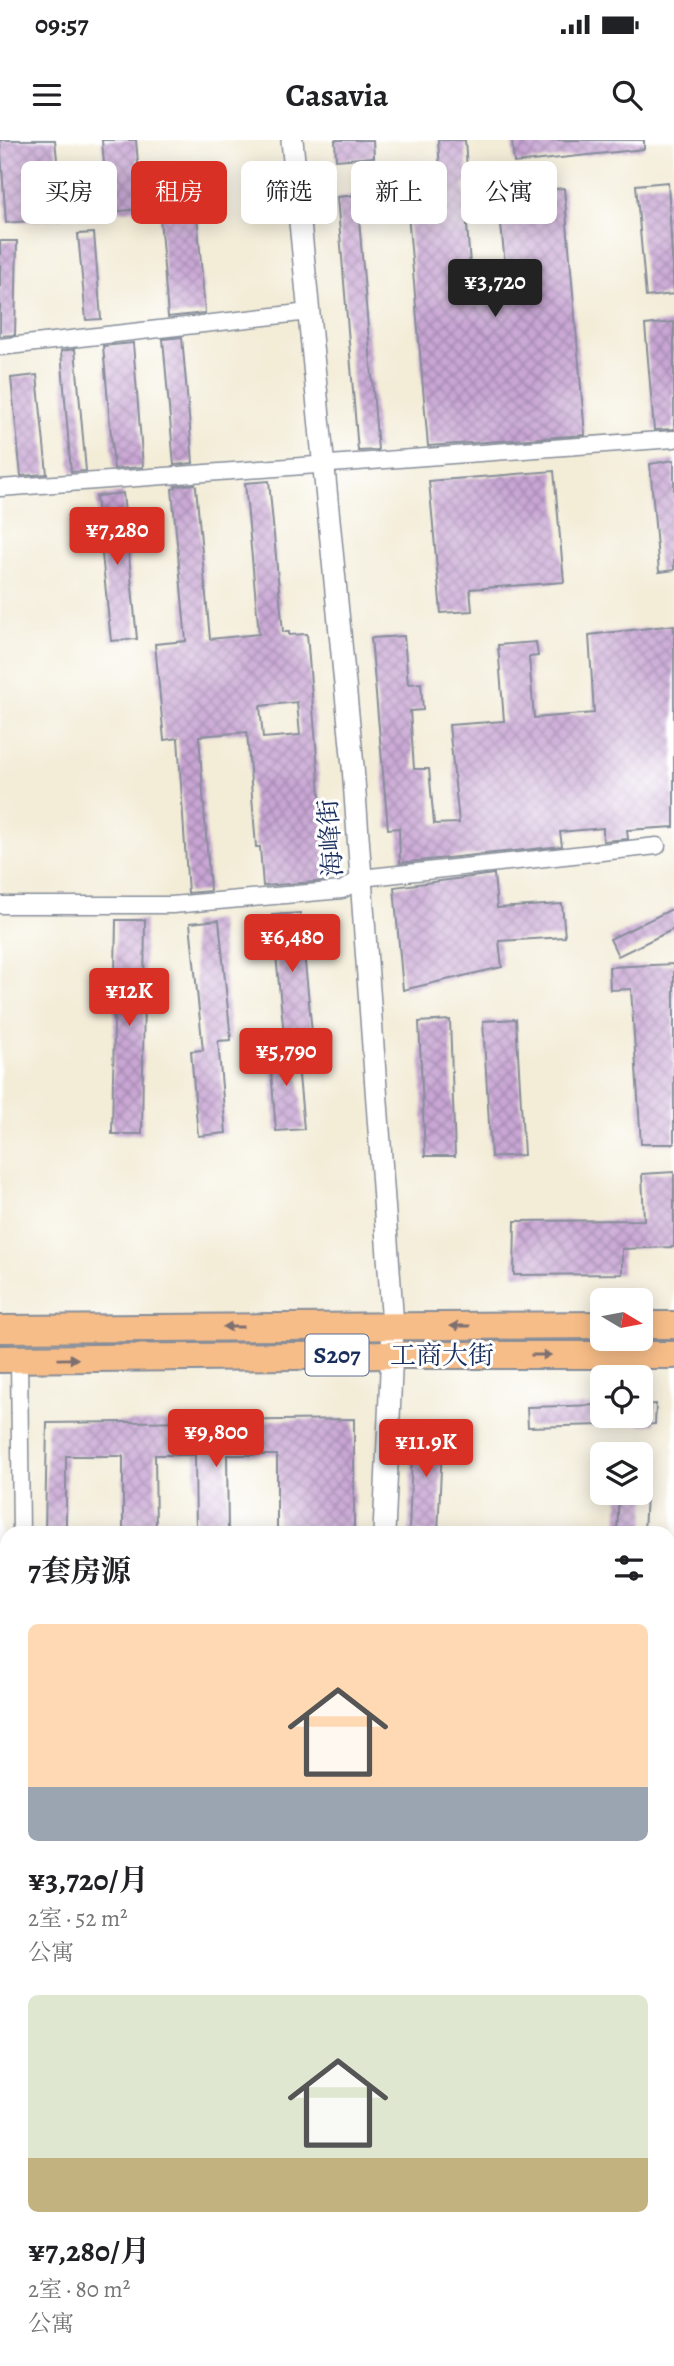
<!DOCTYPE html>
<html lang="zh">
<head>
<meta charset="utf-8">
<style>
	:root { --surface:#fff; --page:#f2f2f2; --text:#202124; --muted:#757577; --accent:#d93025 }
	body { margin:0; font-family:Alegreya,"Noto Serif SC",serif; background:var(--page); color:var(--text); height:100vh; display:flex; flex-direction:column; font-size:26px; white-space:nowrap }
	* { box-sizing:border-box; margin:0 }
	p { font-size:23px; color:var(--muted) }
	.icon { flex:none; width:38px; height:38px; fill:none; stroke:currentColor; stroke-width:2; stroke-linecap:round; stroke-linejoin:round }
	.map { position:relative; flex:1; overflow:hidden }
	.panel { position:absolute; left:0px; top:1386px; width:676px; height:840px; display:flex; flex-direction:column; background:var(--surface); border-radius:21px 21px 0 0; box-shadow:0 4px 18px #0003 }
	.panel>* { flex:none }
	.hud { position:absolute; left:21px; top:21px; width:634px; height:63px; display:flex; gap:14px }
	.needle { width:46px; rotate:100deg }
	.fabs { position:absolute; left:590px; top:1148px; display:grid; gap:14px }
	.fabs a { display:grid; place-items:center; width:63px; height:63px; border-radius:10px; background:var(--surface); box-shadow:0 4px 18px #0003; font-size:35px }
	.price { position:absolute; translate:-50% -60px; padding:0 16px; border-radius:7px; background:var(--accent); color:#fff; font-size:23px; line-height:46px; filter:drop-shadow(0 2px 4px #0008) }
	.price::after { content:''; position:absolute; left:50%; top:42px; width:21px; height:16px; margin-left:-10px; background:inherit; clip-path:polygon(0 0,100% 0,50% 100%) }
	.price.selected { background:#222; color:#fff }
	ul { padding:0; list-style:none }
	li { display:grid; align-content:center; gap:14px; height:371px; padding:0 28px }
	li span { display:grid; place-items:center; height:217px; border-radius:10px; color:#555 }
	li>.icon { margin-inline-start:auto }
	span .icon { width:126px; height:126px; fill:#fffc; stroke-width:1 }
	li b { font-size:30px }
	h2 { display:flex; justify-content:space-between; align-items:center; height:84px; padding:0 28px; font-size:30px }
	.tag { padding:0 24px; border-radius:10px; background:var(--surface); box-shadow:0 4px 18px #0003; font-size:24px; line-height:63px }
	.tag.selected { background:var(--accent); color:#fff }
	.status { display:flex; justify-content:space-between; align-items:center; height:49px; padding:0 35px; background:var(--surface); direction:ltr }
	.status svg { height:19px; fill:currentColor }
	header { display:flex; justify-content:space-between; align-items:center; height:91px; padding:0 28px; background:var(--surface); font-size:32px; font-weight:700 }
	.map>svg:first-child { display:block }
</style>
</head>
<body>
<div class="status"><b>09:57</b><svg viewBox="0 0 49 12"><path d="M0 12V9h3v3zM5 12V6h3v6zM10 12V3h3v9zM15 12V0h3v12zM26 1h20v11H26zM47 4h2v5h-2z"/></svg></div>
<header><svg class="icon" aria-label="menu" viewBox="0 0 24 24"><path d="M4 6h16M4 12h16M4 18h16"/></svg>Casavia<svg class="icon" aria-label="search" viewBox="0 0 24 24"><circle cx="10" cy="10" r="6"/><path d="M15 15l6 6"/></svg></header>
<div class="map">
<svg width="674" height="2226" viewBox="0 0 674 2226">
	<defs>
		<pattern id="building-cross-hatch" width="8" height="8" patternUnits="userSpaceOnUse" patternTransform="scale(1.75)"><rect width="8" height="8" fill="#c9a6d4"/><path d="M0 0l8 8M0 8l8-8" fill="none" stroke="#a288af"/></pattern>
	</defs>
	<rect width="100%" height="100%" fill="#fff"/>
	<filter id="ink" filterUnits="userSpaceOnUse"><feTurbulence type="fractalNoise" baseFrequency=".0143" numOctaves="2"/><feDisplacementMap in="SourceGraphic" scale="14" xChannelSelector="R" yChannelSelector="G"/><feConvolveMatrix kernelMatrix="1 2 1 2 8 2 1 2 1" color-interpolation-filters="sRGB"/></filter>
	<filter id="wash" filterUnits="userSpaceOnUse"><feTurbulence type="fractalNoise" baseFrequency=".00686" numOctaves="4" result="noise"/><feDisplacementMap in="SourceGraphic" scale="28" xChannelSelector="R" yChannelSelector="G"/><feGaussianBlur stdDeviation="1.57" result="paint"/><feColorMatrix in="noise" values="0 0 0 0 0 0 0 0 0 0 0 0 0 0 0 0 0 1.4 0 .05"/><feComposite in="paint" operator="in"/></filter>
	<g filter="url(#wash)">
		<rect width="100%" height="100%" fill="#f3ecd7"/>
		<g id="blocks">
			<!-- building -->
			<g fill="url(#building-cross-hatch)" fill-rule="evenodd">
				<path d="M0 0H55L63 78 6 83Z"/>
				<path d="M102 0H136L142 69 108 72Z"/>
				<path d="M335 0H373L374 17 336 20Z"/>
				<path d="M438 0H465L468 43 464 44 473 166 509 164 498 55 564 48 585 295 428 306 407 62 442 59Z"/>
				<path d="M512 0H644V9L514 23Z"/>
				<path d="M668 42 674 154 646 157 636 45Z"/>
				<path d="M357 55 378 310 358 311 337 57Z"/>
				<path d="M197 74 205 173 168 177 160 77Z"/>
				<path d="M94 93 101 179 86 180 78 94Z"/>
				<path d="M0 101H17L15 195 0 196Z"/>
				<path d="M674 182V289L654 290 645 185Z"/>
				<path d="M182 197 193 323 174 325 163 199Z"/>
				<path d="M133 203 143 327 114 329 103 206Z"/>
				<path d="M75 209 86 331 71 332 61 211Z"/>
				<path d="M37 235 47 334 21 336 11 238Z"/>
				<path d="M674 320V430L659 432 650 324Z"/>
				<path d="M554 331 564 442 470 449 472 471 441 473 429 341Z"/>
				<path d="M269 341 283 492H289V495L307 494 327 741 263 746 260 707H256L247 592 199 596 210 751 188 753 178 598 164 600 155 504 186 501 172 349 176 348 175 346 195 344 196 347 210 499 259 494 245 343ZM297 562 300 595 263 598 260 566Z"/>
				<path d="M123 353 137 499 111 501 96 356Z"/>
				<path d="M674 485V687L627 690 628 699 603 701V688L560 692 562 706 400 723 399 688 388 689 371 498 404 496 408 544 421 543 423 570 410 571 414 629H429L434 684 459 683 449 585 504 581 498 505 536 502 538 516 529 517 534 578 594 573 589 495Z"/>
				<path d="M494 734 497 768 562 764 565 797 499 801 502 827 403 850 394 747Z"/>
				<path d="M674 768V789L618 816 610 799Z"/>
				<path d="M300 773 312 892 284 895 272 775Z"/>
				<path d="M116 780H145L142 994H112Z"/>
				<path d="M219 780 231 900 218 901 226 993 198 996 191 911 203 910 190 783Z"/>
				<path d="M674 824V1004H641L631 849 610 850 609 827Z"/>
				<path d="M516 879 524 1015 491 1017 483 881Z"/>
				<path d="M450 880 455 1016H425L419 882Z"/>
				<path d="M296 904 304 989 276 991 269 907Z"/>
				<path d="M674 1032V1107L622 1109V1134L514 1135 515 1081 644 1080 642 1034Z"/>
				<path d="M656 1264 655 1284 640 1285V1265Z"/>
				<path d="M602 1265V1285L528 1287 527 1267Z"/>
				<path d="M354 1279V1393H277V1315H227L228 1393H196L195 1315H155L156 1393H123V1316H66V1393H45L47 1283Z"/>
				<path d="M413 1285 443 1286 438 1393H409Z"/>
				<path d="M619 1353H646L644 1393H617Z"/>
			</g>
		</g>
	</g>
	<g filter="url(#ink)">
		<use href="#blocks" fill-opacity="0" stroke="#878e9a" stroke-width="2"/>
		<g fill="none" stroke-linecap="round" stroke-linejoin="round">
			<defs>
				<g id="minor">
					<path d="M0 207 309 172"/>
					<path d="M0 348 674 299"/>
					<path d="M0 765H172L342 750 361 738 657 706"/>
					<path d="M19 1219 21 1393"/>
					<path d="M0 1558 7 1557"/>
					<path d="M0 1834H7"/>
					<path d="M0 2090 7 2089"/>
					<path d="M48 2219V2226"/>
				</g>
				<g id="tertiary">
					<path d="M292 0 353 626 393 1186 384 1393"/>
					<path d="M345 2226V2219"/>
				</g>
				<g id="primary">
					<path d="M640 1185H674"/>
					<path d="M0 1189 602 1185"/>
					<path d="M0 1219 392 1215H674"/>
				</g>
			</defs>
			<!-- minor casing -->
			<use href="#minor" stroke="#878e9a" stroke-width="19"/>
			<!-- tertiary casing -->
			<use href="#tertiary" stroke="#878e9a" stroke-width="24"/>
			<!-- primary casing -->
			<use href="#primary" stroke="#878e9a" stroke-width="30"/>
			<!-- minor -->
			<use href="#minor" stroke="#fff" stroke-width="16"/>
			<!-- tertiary -->
			<use href="#tertiary" stroke="#fff" stroke-width="21"/>
			<!-- primary -->
			<use href="#primary" stroke="#f7bd88" stroke-width="26"/>
		</g>
		<!-- one-way arrows -->
		<defs><path id="oneway-solid" d="M-6-.8H1V-3.2L6.5 0L1 3.2V.8H-6Z" transform="scale(1.75)"/></defs>
		<g fill="#7e6f71">
			<use href="#oneway-solid" transform="translate(460 1186) rotate(180)"/>
			<use href="#oneway-solid" transform="translate(233 1187) rotate(180)"/>
			<use href="#oneway-solid" transform="translate(541 1215)"/>
			<use href="#oneway-solid" transform="translate(68 1219) rotate(-1)"/>
		</g>
	</g>
	<g text-anchor="middle" stroke-width="6" stroke-linejoin="round" paint-order="stroke">
		<!-- shield labels -->
		<rect fill="#fff" stroke="#5f6d8e" stroke-width="2" x="305.5" y="1194.5" width="63" height="41" rx="5"/>
		<g font-size="24" font-weight="bold" fill="#1b2f5e">
			<text x="337" y="1223">S207</text>
		</g>
		<!-- street labels -->
		<g font-size="26" fill="#1b2f5e" stroke="#fff">
			<text transform="translate(330 698) rotate(-94)" y="9">海峰街</text>
			<text x="442" y="1224">工商大街</text>
		</g>
	</g>
</svg>
<div class="fabs">
<a><svg class="needle" viewBox="-14 -14 28 28"><path d="M0-13l5 13h-10z" fill="#e53935"/><path d="M0 13l5-13h-10z" fill="#757577"/></svg></a>
<a><svg class="icon" aria-label="locate" viewBox="0 0 24 24"><circle cx="12" cy="12" r="6"/><path d="M12 2v4M12 18v4M2 12h4M18 12h4"/></svg></a>
<a><svg class="icon" aria-label="layers" viewBox="0 0 24 24"><path d="M12 4l9 5-9 5-9-5zM3 14l9 5 9-5"/></svg></a>
</div>
<b class="price selected" style="left:495px;top:179px">¥3,720</b>
<b class="price" style="left:117px;top:427px">¥7,280</b>
<b class="price" style="left:292px;top:834px">¥6,480</b>
<b class="price" style="left:129px;top:888px">¥12K</b>
<b class="price" style="left:286px;top:948px">¥5,790</b>
<b class="price" style="left:216px;top:1329px">¥9,800</b>
<b class="price" style="left:426px;top:1339px">¥11.9K</b>
<div class="hud">
<a class="tag">买房</a>
<a class="tag selected">租房</a>
<a class="tag">筛选</a>
<a class="tag">新上</a>
<a class="tag">公寓</a>
</div>
<section class="panel">
<h2>7套房源<svg class="icon" aria-label="filters" viewBox="0 0 24 24"><path d="M4 7h16M4 17h16"/><circle cx="9" cy="7" r="2"/><circle cx="15" cy="17" r="2"/></svg></h2>
<ul>
<li><span style="background:linear-gradient(#ffd9b3 75%,#9aa5b1 0)"><svg class="icon" aria-label="home" viewBox="0 0 24 24"><path d="M3 11l9-7 9 7M6 9v11h12V9"/></svg></span><div><b>¥3,720/月</b><p>2室 · 52 m²</p><p>公寓</p></div></li>
<li><span style="background:linear-gradient(#dfe7d0 75%,#c2b280 0)"><svg class="icon" aria-label="home" viewBox="0 0 24 24"><path d="M3 11l9-7 9 7M6 9v11h12V9"/></svg></span><div><b>¥7,280/月</b><p>2室 · 80 m²</p><p>公寓</p></div></li>
</ul>
</section>
</div>
</body>
</html>
